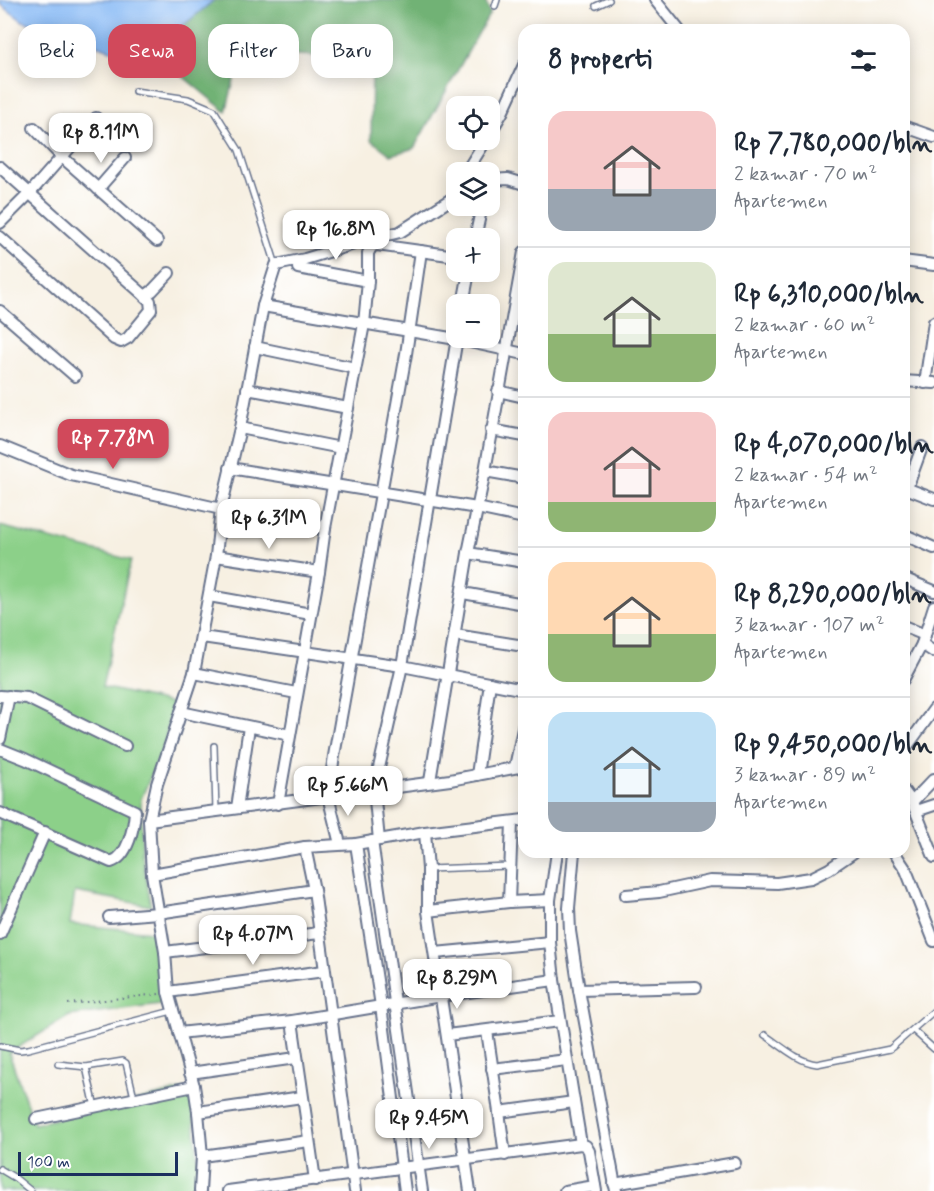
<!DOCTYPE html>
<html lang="id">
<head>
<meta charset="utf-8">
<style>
	:root { --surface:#fff; --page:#f2f2f3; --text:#1f2937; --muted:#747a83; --line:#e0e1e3; --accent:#d1495b }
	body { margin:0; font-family:Mynerve,sans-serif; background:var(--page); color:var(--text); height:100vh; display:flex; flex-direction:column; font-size:22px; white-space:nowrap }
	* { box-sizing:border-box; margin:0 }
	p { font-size:20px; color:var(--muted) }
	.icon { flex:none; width:33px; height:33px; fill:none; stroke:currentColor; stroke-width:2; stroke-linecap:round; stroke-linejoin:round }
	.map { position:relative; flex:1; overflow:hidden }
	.side { position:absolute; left:518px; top:24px; width:392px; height:834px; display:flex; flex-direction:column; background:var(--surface); border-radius:18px; box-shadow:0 3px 15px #0003 }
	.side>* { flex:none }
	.hud { position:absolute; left:18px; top:24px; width:410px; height:54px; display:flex; gap:12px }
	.fabs { position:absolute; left:446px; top:96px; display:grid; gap:12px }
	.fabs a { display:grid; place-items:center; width:54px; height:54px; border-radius:12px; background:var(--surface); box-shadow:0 3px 15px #0003; font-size:30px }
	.scale { position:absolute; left:18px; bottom:15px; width:160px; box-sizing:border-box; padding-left:6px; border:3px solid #1b2f5e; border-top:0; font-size:16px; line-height:21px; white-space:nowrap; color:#1b2f5e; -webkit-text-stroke:4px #fff; paint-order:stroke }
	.price { position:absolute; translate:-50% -51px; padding:0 14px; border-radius:12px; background:#fff; color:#222; font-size:20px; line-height:39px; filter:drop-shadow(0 2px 3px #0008) }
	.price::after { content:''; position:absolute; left:50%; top:36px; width:18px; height:14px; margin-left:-9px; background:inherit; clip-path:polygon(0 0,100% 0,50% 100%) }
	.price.current { background:var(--accent); color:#fff }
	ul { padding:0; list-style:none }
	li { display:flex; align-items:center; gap:18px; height:150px; padding:0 30px }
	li+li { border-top:2px solid var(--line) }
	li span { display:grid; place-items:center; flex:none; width:168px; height:120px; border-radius:18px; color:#555 }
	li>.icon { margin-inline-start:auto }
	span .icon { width:72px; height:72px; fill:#fffc; stroke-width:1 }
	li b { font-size:26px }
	h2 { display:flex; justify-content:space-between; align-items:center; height:72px; padding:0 30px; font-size:26px }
	.tag { padding:0 21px; border-radius:18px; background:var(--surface); box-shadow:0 3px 15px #0003; font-size:21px; line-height:54px }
	.tag.current { background:var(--accent); color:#fff }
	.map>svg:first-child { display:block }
</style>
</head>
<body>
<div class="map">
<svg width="934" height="1191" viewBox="0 0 934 1191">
	<rect width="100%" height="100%" fill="#fff"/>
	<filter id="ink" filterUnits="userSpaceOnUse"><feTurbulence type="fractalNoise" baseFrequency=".0167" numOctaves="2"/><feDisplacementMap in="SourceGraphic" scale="12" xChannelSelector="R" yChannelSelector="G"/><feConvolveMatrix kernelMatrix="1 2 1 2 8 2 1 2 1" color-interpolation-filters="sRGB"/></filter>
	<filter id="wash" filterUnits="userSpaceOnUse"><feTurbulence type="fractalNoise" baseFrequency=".008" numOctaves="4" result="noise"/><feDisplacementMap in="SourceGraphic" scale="24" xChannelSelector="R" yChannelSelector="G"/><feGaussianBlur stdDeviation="1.35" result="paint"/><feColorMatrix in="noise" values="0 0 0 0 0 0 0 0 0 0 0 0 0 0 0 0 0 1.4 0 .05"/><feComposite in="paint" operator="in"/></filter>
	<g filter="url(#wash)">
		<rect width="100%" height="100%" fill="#f7f0e2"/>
		<!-- green -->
		<path fill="#8cd089" stroke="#548074" stroke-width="1.5" d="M0 526 131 560 102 687 172 703 165 743 141 799 142 854 151 906 75 892 70 924 152 932 167 1003 69 1016 9 1053 34 1124 191 1088 201 1191H0Z"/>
		<!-- forest -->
		<path fill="#71b275" stroke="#46706a" stroke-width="1.5" d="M214 0H485L490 13 414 148 391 155 371 140 372 58 241 53 226 112 152 51Z"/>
		<!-- water -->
		<path fill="#88baf5" stroke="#5274aa" stroke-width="1.5" d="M0 0H214L152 51 111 50 23 21 0 4Z"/>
	</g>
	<g filter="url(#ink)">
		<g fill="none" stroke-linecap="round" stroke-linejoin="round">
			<defs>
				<g id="lane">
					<path d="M495 6 497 0"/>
					<path d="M596 6 609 0"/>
					<path d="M135 91 188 99 214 110 239 150 276 265"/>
					<path d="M214 746 216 811"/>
					<path d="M428 869 510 866"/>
					<path d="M913 1030 934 1049"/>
					<path d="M765 1035C780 1045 798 1062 817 1064L890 1049 934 1011"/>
					<path d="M0 1046 20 1050 28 1049 172 1011"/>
					<path d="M58 1064 86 1067 123 1061 126 1063 134 1097"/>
					<path d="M86 1067 95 1107"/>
					<path d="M0 1169 15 1178 31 1191"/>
				</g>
				<g id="street">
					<path d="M655 0 679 30"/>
					<path d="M903 126 934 137"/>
					<path d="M34 128 61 156 157 241"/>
					<path d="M85 130 112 137"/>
					<path d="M489 135 502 113 524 65"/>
					<path d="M0 167 145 296 150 301 151 310 128 338 121 342 114 339 0 237"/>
					<path d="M466 172 486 140"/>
					<path d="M489 180 508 179 524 184"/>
					<path d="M98 189 125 158"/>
					<path d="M0 223 30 193 96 118"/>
					<path d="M475 238 482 206"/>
					<path d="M372 246 377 245 456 256"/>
					<path d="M903 261 934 265"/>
					<path d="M298 268 368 281"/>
					<path d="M145 296 152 291 169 273"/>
					<path d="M463 304 469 272"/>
					<path d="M263 306 456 339 524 354"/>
					<path d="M0 311 75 376"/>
					<path d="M255 347 355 368"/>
					<path d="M903 381 934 383"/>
					<path d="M925 383 934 322"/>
					<path d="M247 389 348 408"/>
					<path d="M498 391 524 397"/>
					<path d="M240 428 341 448"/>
					<path d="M491 430 524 436"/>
					<path d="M0 446 71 475 221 509 325 528"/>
					<path d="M230 468 477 508 524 518"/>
					<path d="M485 471 524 478"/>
					<path d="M903 487 934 499"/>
					<path d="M907 488 922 447"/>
					<path d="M903 534 934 548"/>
					<path d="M468 553 524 562"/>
					<path d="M216 556 319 572"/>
					<path d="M903 578 934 591"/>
					<path d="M463 593 524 604"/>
					<path d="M209 596 311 614"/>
					<path d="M903 626 925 635"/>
					<path d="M455 635 524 646"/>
					<path d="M202 637 402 666 524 690"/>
					<path d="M922 644 934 652"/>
					<path d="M194 673 296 693"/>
					<path d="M903 680 922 644 934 606"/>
					<path d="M0 696 27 698 125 746"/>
					<path d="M181 712 290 735"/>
					<path d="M0 739 9 696"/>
					<path d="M0 749 25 759 135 811C134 827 128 857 111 862L0 813"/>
					<path d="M903 752 934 709"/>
					<path d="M515 767 524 724"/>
					<path d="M477 775 490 683"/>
					<path d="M430 781 468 553 485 471 524 252"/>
					<path d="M903 790 912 802 934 857"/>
					<path d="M912 802 934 779"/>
					<path d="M278 804 319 572 325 528 364 324 368 281V253L372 246 367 240"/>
					<path d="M237 808 249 727"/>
					<path d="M916 811 934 805"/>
					<path d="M149 820 450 780 524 766"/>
					<path d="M425 832 428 869V911L470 1191"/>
					<path d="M379 840 374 790 402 666 457 338"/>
					<path d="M372 841 422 1191"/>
					<path d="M340 844 328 796 334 756 406 354 421 251"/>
					<path d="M356 844 381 1006 405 1191"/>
					<path d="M305 847 314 890 355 1191"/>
					<path d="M557 852 550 900V942L554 980 581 1144 586 1146 589 1151 596 1191"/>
					<path d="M574 852 569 908 570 931 579 990 616 1191"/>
					<path d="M894 852 906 870 934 941"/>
					<path d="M152 874 305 847 356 844 425 832 524 820"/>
					<path d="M626 895 659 892 710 881 777 883 811 878 829 869 854 852"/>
					<path d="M509 902 512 822"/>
					<path d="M428 911 509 902 550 900"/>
					<path d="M109 917 158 913 314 890"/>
					<path d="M0 934 45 832"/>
					<path d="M165 952 319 933"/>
					<path d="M435 953 550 942"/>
					<path d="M579 990 696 987"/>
					<path d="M168 992 324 971"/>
					<path d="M292 1021 315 1180"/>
					<path d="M487 1031 499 1112 574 1102"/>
					<path d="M179 1033 292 1021 441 996 554 980"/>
					<path d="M447 1035 560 1021"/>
					<path d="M492 1069 567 1060"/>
					<path d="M190 1073 296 1058"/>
					<path d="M198 1112 302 1097"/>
					<path d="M499 1112 505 1155"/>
					<path d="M36 1119 194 1086"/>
					<path d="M202 1156 309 1141"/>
					<path d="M614 1184 735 1163"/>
					<path d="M200 1191 202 1156 198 1112 194 1086 168 992 165 952 152 874 149 820 157 784 194 673 216 556 221 509 240 428 263 306 276 265 305 259 367 240 400 232 456 196"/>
					<path d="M228 1191 581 1144"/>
					<path d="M565 1191 595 1186"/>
				</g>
			</defs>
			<!-- lane casing -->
			<use href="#lane" stroke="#68738c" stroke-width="8"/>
			<!-- street casing -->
			<use href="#street" stroke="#68738c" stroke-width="14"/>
			<!-- path -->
			<path stroke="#68738c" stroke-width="2" stroke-dasharray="1.5 4.5" stroke-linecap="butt" d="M68 1004 159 994"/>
			<!-- lane -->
			<use href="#lane" stroke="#fff" stroke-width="5"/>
			<!-- street -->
			<use href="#street" stroke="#fff" stroke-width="10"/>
		</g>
	</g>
</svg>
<div class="fabs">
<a><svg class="icon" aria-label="locate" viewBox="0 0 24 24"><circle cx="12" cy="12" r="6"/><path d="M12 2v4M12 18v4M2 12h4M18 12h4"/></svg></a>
<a><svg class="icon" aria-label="layers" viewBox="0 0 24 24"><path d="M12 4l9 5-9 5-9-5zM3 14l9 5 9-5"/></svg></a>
<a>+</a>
<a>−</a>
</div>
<div class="scale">100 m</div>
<b class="price" style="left:101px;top:164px">Rp 8.11M</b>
<b class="price" style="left:336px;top:261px">Rp 16.8M</b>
<b class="price current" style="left:113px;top:470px">Rp 7.78M</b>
<b class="price" style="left:269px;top:550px">Rp 6.31M</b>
<b class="price" style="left:348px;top:817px">Rp 5.66M</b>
<b class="price" style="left:253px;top:966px">Rp 4.07M</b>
<b class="price" style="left:457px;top:1010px">Rp 8.29M</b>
<b class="price" style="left:429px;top:1150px">Rp 9.45M</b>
<div class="hud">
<a class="tag">Beli</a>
<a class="tag current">Sewa</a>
<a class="tag">Filter</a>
<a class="tag">Baru</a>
</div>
<section class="side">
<h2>8 properti<svg class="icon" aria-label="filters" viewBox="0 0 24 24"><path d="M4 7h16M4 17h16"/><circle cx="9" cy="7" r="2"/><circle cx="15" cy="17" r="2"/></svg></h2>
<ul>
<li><span style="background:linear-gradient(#f6c9c9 65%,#9aa5b1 0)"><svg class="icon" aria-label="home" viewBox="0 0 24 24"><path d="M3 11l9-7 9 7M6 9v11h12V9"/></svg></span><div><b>Rp 7,780,000/bln</b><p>2 kamar · 70 m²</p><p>Apartemen</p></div></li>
<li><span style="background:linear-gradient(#dfe7d0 60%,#8fb573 0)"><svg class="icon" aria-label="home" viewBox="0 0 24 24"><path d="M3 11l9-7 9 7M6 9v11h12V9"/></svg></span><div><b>Rp 6,310,000/bln</b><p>2 kamar · 60 m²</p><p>Apartemen</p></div></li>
<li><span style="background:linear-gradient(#f6c9c9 75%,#8fb573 0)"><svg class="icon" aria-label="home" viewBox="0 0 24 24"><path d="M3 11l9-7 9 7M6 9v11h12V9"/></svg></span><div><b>Rp 4,070,000/bln</b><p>2 kamar · 54 m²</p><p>Apartemen</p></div></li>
<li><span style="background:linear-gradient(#ffd9b3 60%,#8fb573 0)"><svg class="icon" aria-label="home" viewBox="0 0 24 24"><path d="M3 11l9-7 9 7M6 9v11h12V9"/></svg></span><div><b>Rp 8,290,000/bln</b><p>3 kamar · 107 m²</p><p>Apartemen</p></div></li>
<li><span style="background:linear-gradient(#bfe0f5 75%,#9aa5b1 0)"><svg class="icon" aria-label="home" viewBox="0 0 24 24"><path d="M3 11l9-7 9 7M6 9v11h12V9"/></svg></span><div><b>Rp 9,450,000/bln</b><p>3 kamar · 89 m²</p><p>Apartemen</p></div></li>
</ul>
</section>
</div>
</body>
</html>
